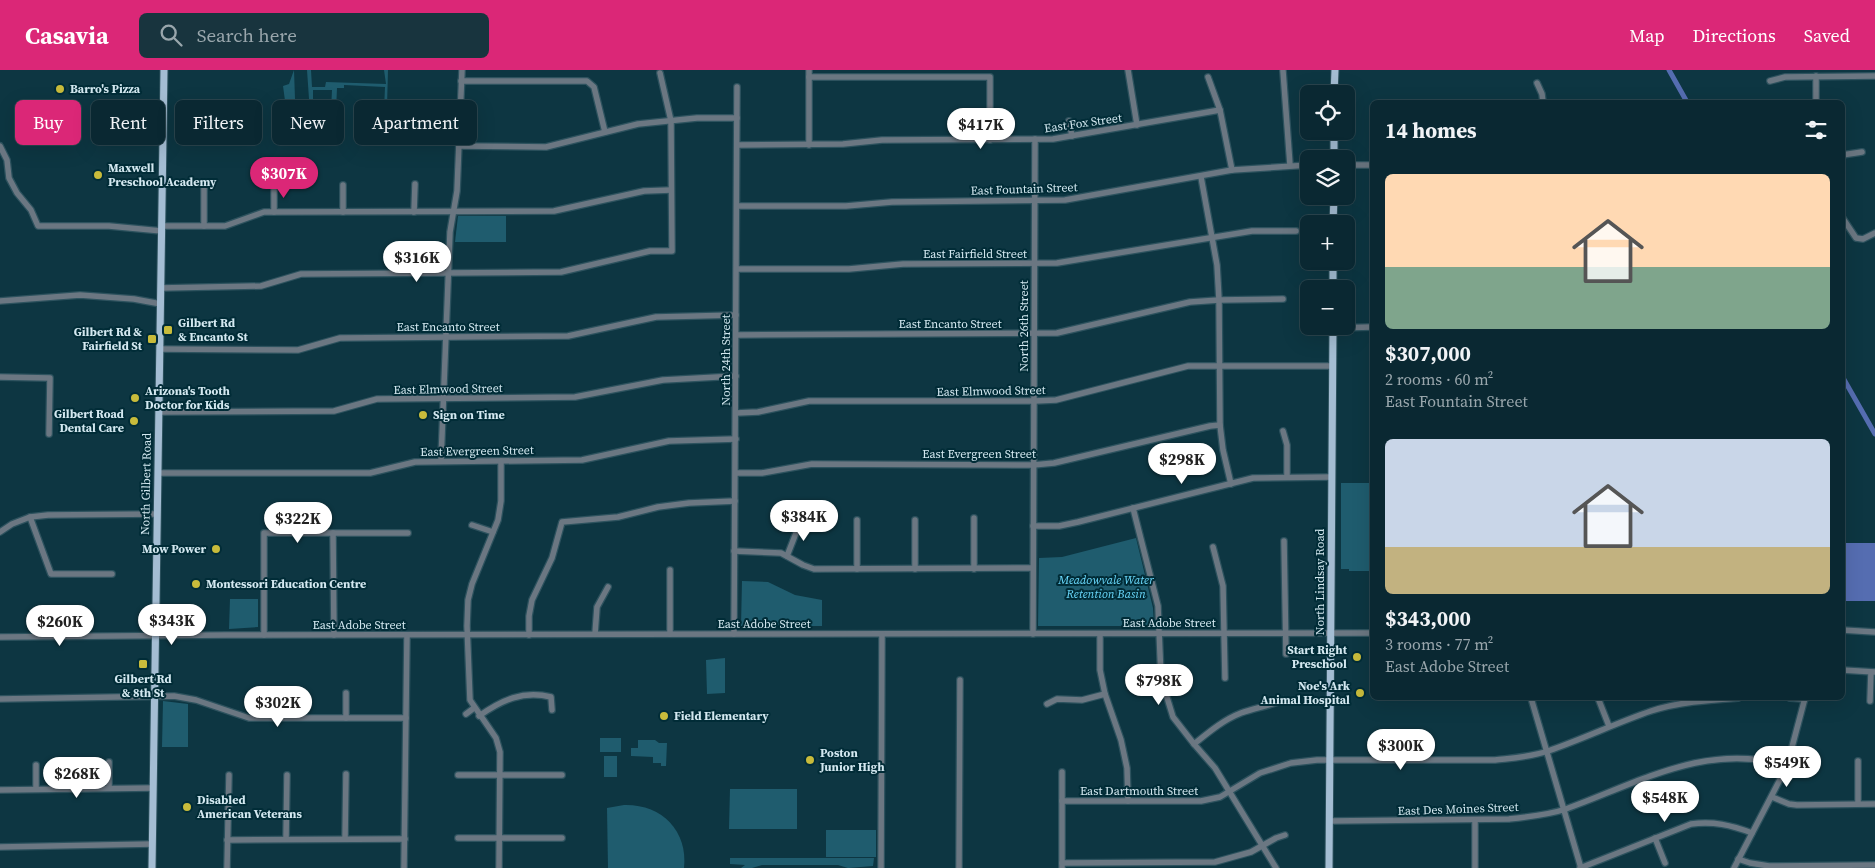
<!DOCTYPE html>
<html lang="en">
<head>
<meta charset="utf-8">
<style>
	:root { --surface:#0a2832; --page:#18343e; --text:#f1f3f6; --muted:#99a6ac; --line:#2a444d; --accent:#db2777 }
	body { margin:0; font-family:"Source Serif 4",serif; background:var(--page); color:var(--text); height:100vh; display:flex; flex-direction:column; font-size:19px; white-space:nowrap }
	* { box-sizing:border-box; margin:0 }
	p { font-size:16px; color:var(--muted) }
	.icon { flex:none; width:28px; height:28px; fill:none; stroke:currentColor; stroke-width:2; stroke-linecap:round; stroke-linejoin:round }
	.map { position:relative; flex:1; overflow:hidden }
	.drawer { position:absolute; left:1370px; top:30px; width:475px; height:600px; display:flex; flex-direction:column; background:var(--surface); border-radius:8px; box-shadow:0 5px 20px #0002,0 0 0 1px var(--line) }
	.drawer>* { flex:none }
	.top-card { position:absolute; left:15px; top:30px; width:475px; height:45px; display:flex; gap:10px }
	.tools { position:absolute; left:1300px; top:15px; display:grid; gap:10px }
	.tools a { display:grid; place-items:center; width:55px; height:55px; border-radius:8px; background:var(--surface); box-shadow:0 5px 20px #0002,0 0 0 1px var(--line); font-size:25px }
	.price { position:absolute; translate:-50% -42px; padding:0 11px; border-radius:18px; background:#fff; color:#222; font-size:16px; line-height:32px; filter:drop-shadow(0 1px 2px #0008) }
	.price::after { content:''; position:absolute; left:50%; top:30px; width:15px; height:11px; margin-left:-8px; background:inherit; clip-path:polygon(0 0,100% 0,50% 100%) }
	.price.active { background:var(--accent); color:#fff }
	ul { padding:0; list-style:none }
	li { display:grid; align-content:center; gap:10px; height:265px; padding:0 15px }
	li span { display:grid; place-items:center; height:155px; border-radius:8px; color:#555 }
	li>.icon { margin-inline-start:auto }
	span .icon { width:90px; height:90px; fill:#fffc; stroke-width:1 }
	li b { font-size:21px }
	h2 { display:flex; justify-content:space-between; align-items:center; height:60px; padding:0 15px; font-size:21px }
	.tag { padding:0 18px; border-radius:8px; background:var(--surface); box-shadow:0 5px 20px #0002,0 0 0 1px var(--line); font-size:18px; line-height:45px }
	.tag.active { background:var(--accent); color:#fff }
	header { display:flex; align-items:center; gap:30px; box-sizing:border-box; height:70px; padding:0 25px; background:var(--accent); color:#fff }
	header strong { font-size:24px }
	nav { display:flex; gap:28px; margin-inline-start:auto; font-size:18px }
	.search { width:350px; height:45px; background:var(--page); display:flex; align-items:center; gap:12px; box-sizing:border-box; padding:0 18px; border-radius:8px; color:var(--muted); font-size:19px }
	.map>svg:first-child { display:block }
</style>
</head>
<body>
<header>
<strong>Casavia</strong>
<div class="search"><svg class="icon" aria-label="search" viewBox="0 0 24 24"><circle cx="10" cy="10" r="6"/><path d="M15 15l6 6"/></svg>Search here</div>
<nav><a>Map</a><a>Directions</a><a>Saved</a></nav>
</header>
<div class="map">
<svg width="1875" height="798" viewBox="0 0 1875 798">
	<rect width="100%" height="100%" fill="#0d3642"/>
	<!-- green -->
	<g fill="#1f5c6e">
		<path d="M294 0 295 29 286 38 283 16 289 14Z"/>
		<path d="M307 0H311L312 17H325L326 12 386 14 384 0H388L387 37 384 40 385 17 344 15V18H337L336 41 333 42 331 41 332 20H313V33L309 29Z"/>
		<path d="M458 146H506V172H455Z"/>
		<path d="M1341 413H1372V501H1349V499H1341Z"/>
		<path d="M1136 468 1153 538 1154 556H1038L1039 488 1062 487Z"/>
		<path d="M742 511 768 512 795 525 822 530V556H741Z"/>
		<path d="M230 529H258V557L229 559Z"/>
		<path d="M725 588V623L707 624 706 590Z"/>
		<path d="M163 631 188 634V677H162Z"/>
		<rect x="600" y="668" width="21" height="14"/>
		<path d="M638 670H655L659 673H667L666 696H661V693H653V687L631 686V678H638Z"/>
		<rect x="604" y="686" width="13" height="21"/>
		<path d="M730 719H797V759H729Z"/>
		<path d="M624 735C661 734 688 760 684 798H608L607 738Z"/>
		<rect x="826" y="760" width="50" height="27"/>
		<path d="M730 788H874L873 796 848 798 838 795H762L752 798H741L745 795 730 794Z"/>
	</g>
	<!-- water -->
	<rect fill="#556db1" x="1843" y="473" width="32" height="58"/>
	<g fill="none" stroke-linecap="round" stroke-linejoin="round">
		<!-- canal -->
		<g stroke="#556db1" stroke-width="5">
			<path d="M1669 0 1687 32"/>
			<path d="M1842 306 1875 364"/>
		</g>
		<defs>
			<g id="minor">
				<path d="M1128 0 1137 55"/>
				<path d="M1283 1 1290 95"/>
				<path d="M1816 6V32"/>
				<path d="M809 7H990V70"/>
				<path d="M1208 7 1220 40 1232 100"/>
				<path d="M461 11H587L594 17 605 62"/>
				<path d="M1770 11 1785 7 1875 6"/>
				<path d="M1537 13 1542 24 1543 32"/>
				<path d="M1069 51 1072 66"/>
				<path d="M737 75 843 74 882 70 1053 69 1220 40"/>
				<path d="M809 75V0"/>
				<path d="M0 76 7 90 9 108 17 123 31 140 38 156H109L162 161"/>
				<path d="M459 76 546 77 638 54 697 48H737"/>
				<path d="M1842 85 1862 82"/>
				<path d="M1346 95H1372"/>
				<path d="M1201 107 1217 195 1219 230 1220 355 1223 380 1231 414"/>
				<path d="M204 115V156"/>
				<path d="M274 115V142"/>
				<path d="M343 115V142"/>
				<path d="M737 136H846L892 132 1065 130 1232 100 1309 95"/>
				<path d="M414 142 415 114"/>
				<path d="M1842 147 1856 168 1863 169 1875 163"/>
				<path d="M162 156H225L264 142 554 141 644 121 671 120"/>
				<path d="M737 199H849L903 194 1057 193 1252 161H1296"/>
				<path d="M161 218 261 216 301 204 561 202 650 181H672L671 51 660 3"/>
				<path d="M0 231 80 225 134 229 161 234"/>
				<path d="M1333 258 1372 257"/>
				<path d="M736 265 1057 263 1190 232 1219 230 1283 229"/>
				<path d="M160 279 298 280 340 268 568 266 656 247 736 245"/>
				<path d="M0 307 50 308 49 364"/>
				<path d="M159 342 334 341 377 329 575 327 663 310 736 306"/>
				<path d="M736 343 758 342 809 331H1034L1056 330 1188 296H1333"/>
				<path d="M1283 361 1287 375V407"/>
				<path d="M441 391 450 162 457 121 462 0"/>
				<path d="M158 403H370L415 392 582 390 669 371 736 369"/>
				<path d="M736 403H762L812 394 1033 395 1054 393 1210 356 1220 355"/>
				<path d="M1133 438 1158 536 1161 608 1173 647 1194 674 1215 698 1276 798"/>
				<path d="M30 447 51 504H112"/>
				<path d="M857 450V499"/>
				<path d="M472 455 493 462"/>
				<path d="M1033 456H1059L1078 452 1253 408 1332 407"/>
				<path d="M0 462 12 454 30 447 48 445 157 444"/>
				<path d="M333 463 334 565"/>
				<path d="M1284 471 1286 584"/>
				<path d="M1213 477 1223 516 1225 608"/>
				<path d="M734 481 781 483 803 495 814 499 1033 498"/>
				<path d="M787 486 796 463 798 452"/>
				<path d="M915 499V450"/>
				<path d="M974 499V448"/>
				<path d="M1842 560 1875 562"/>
				<path d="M595 564 597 537 608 517"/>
				<path d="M670 564V500"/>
				<path d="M734 564 737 17"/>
				<path d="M1033 564 1035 69"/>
				<path d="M1100 564V600L1105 624 1121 670 1127 698 1128 731"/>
				<path d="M264 565V463H408"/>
				<path d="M529 565V546L532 530 552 488 562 452 618 447 658 437 689 433 735 431"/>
				<path d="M0 567 227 565 1372 563"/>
				<path d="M1842 600 1875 602"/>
				<path d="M282 623V648"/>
				<path d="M346 623V648"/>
				<path d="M1531 628 1581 798"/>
				<path d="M1598 628 1609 656"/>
				<path d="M1790 628 1805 629"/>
				<path d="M0 629 174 626 196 630 249 648H406"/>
				<path d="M1870 631 1871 602"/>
				<path d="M1047 634 1057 629 1082 630 1105 624"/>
				<path d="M466 644 474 638"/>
				<path d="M479 646C502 630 523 620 551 627L552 640"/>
				<path d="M1194 674C1209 662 1223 650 1241 643 1255 638 1269 636 1283 630"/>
				<path d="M109 692V718"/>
				<path d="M458 705H562"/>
				<path d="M36 719V695"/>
				<path d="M0 720 153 718"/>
				<path d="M1772 727 1789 734 1797 735 1875 734"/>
				<path d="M1062 731H1201L1220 727 1260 703 1291 693 1317 690H1495C1512 688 1531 687 1548 681 1583 669 1616 653 1651 641 1679 632 1710 630 1738 628"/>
				<path d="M1858 734V691"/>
				<path d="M1330 751 1509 749C1528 747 1548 745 1566 739 1638 713 1708 671 1787 696"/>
				<path d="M458 768H562"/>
				<path d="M1655 768 1665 793"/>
				<path d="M286 769 287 705"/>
				<path d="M345 769 346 704"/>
				<path d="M227 770 405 769"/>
				<path d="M0 777 152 774"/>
				<path d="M1738 789 1750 793 1769 796 1875 795"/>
				<path d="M1062 793 1215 792 1251 782 1276 768 1285 765"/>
				<path d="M227 798 229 705"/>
				<path d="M404 798 407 565"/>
				<path d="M499 798 500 682 496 668 470 630 467 556 468 530 472 514 498 450 501 431V391"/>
				<path d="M881 798 882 564"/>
				<path d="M959 798 960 610"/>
				<path d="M1062 798V702"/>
				<path d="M1475 798V751"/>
				<path d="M1580 798 1691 754C1713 751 1731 755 1752 763"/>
				<path d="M1734 798 1787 696 1805 628"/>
			</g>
			<g id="major">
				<path d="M1334 24 1335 0"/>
				<path d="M1334 89V61"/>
				<path d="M1333 154 1334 126"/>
				<path d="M1333 219V191"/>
				<path d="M152 798 164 0"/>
				<path d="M1329 798 1333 256"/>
			</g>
		</defs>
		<!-- minor casing -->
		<use href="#minor" stroke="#2d525e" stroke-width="8"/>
		<!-- major casing -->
		<use href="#major" stroke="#2d525e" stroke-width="9"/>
		<!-- minor -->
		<use href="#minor" stroke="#6b7782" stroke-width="5.5"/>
		<!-- major -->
		<use href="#major" stroke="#a4bdd3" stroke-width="7"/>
	</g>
	<!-- markers -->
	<g fill="#c8bb3b" stroke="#012c37" stroke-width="2">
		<circle cx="60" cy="19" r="5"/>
		<circle cx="98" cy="105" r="5"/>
		<rect x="163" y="255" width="10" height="10" rx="2.5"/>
		<rect x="147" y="264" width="10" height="10" rx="2.5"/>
		<circle cx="135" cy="328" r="5"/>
		<circle cx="423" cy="345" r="5"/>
		<circle cx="134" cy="351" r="5"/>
		<circle cx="216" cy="479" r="5"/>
		<circle cx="196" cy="514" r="5"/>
		<circle cx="1357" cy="587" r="5"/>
		<rect x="138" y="589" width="10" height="10" rx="2.5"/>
		<circle cx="1360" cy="623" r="5"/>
		<circle cx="664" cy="646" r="5"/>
		<circle cx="810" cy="690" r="5"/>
		<circle cx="187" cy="737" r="5"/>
	</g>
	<g text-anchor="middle" stroke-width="4" stroke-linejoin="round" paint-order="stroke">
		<!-- poi labels -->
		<g font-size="12" font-weight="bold" fill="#d3e8f0" stroke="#012c37" text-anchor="start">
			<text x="70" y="23">Barro's Pizza</text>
			<text x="108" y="102">Maxwell<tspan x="108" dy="14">Preschool Academy</tspan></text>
			<text x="178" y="257">Gilbert Rd<tspan x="178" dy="14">&amp; Encanto St</tspan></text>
			<text x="142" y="266" text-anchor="end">Gilbert Rd &amp;<tspan x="142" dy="14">Fairfield St</tspan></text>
			<text x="145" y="325">Arizona's Tooth<tspan x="145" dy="14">Doctor for Kids</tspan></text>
			<text x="124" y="348" text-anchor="end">Gilbert Road<tspan x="124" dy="14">Dental Care</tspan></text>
			<text x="433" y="349">Sign on Time</text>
			<text x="206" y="483" text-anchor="end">Mow Power</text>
			<text x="206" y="518">Montessori Education Centre</text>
			<text x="1347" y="584" text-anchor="end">Start Right<tspan x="1347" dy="14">Preschool</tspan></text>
			<text x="143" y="613" text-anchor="middle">Gilbert Rd<tspan x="143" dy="14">&amp; 8th St</tspan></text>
			<text x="1350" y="620" text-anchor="end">Noe's Ark<tspan x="1350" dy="14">Animal Hospital</tspan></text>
			<text x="674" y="650">Field Elementary</text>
			<text x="820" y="687">Poston<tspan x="820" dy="14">Junior High</tspan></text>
			<text x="197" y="734">Disabled<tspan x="197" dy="14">American Veterans</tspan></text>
		</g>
		<!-- street labels -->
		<g font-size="12" fill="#d3e8f0" stroke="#012c37">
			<text transform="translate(1083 53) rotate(-8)" y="4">East Fox Street</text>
			<text transform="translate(1024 119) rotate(-2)" y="4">East Fountain Street</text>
			<text x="975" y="188">East Fairfield Street</text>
			<text x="950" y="258">East Encanto Street</text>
			<text transform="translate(1024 256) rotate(-90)" y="4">North 26th Street</text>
			<text x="448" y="261">East Encanto Street</text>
			<text transform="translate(726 290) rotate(-90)" y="4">North 24th Street</text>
			<text transform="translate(448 319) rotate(-1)" y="4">East Elmwood Street</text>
			<text transform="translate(991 321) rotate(-1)" y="4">East Elmwood Street</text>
			<text transform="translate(477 381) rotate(-1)" y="4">East Evergreen Street</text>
			<text x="979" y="388">East Evergreen Street</text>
			<text transform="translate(146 414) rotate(-89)" y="4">North Gilbert Road</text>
			<text transform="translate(1320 512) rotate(-90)" y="4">North Lindsay Road</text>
			<text x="1169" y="557">East Adobe Street</text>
			<text x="764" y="558">East Adobe Street</text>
			<text x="359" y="559">East Adobe Street</text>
			<text x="1139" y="725">East Dartmouth Street</text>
			<text transform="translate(1458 739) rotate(-2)" y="4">East Des Moines Street</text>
		</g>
		<!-- park labels -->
		<g font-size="12" font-style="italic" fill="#6ad9fc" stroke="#012c37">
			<text x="1106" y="514">Meadowvale Water<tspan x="1106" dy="14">Retention Basin</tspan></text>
		</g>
	</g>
</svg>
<div class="tools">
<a><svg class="icon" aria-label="locate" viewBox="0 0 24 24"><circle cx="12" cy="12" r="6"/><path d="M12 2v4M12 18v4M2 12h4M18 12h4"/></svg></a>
<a><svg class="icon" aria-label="layers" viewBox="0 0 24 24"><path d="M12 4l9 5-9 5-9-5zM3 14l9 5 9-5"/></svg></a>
<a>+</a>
<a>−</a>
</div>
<b class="price" style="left:981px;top:80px">$417K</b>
<b class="price active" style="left:284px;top:129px">$307K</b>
<b class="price" style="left:417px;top:213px">$316K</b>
<b class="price" style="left:1182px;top:415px">$298K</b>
<b class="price" style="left:804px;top:472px">$384K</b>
<b class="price" style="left:298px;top:474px">$322K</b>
<b class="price" style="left:172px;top:576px">$343K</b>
<b class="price" style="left:60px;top:577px">$260K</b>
<b class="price" style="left:1159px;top:636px">$798K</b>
<b class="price" style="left:278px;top:658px">$302K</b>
<b class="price" style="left:1401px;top:701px">$300K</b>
<b class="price" style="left:1787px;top:718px">$549K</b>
<b class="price" style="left:77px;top:729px">$268K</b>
<b class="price" style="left:1665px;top:753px">$548K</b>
<div class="top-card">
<a class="tag active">Buy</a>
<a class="tag">Rent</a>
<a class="tag">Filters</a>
<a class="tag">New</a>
<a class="tag">Apartment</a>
</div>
<section class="drawer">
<h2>14 homes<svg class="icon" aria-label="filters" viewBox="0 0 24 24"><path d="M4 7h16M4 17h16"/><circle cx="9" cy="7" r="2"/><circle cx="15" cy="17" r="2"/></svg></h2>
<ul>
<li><span style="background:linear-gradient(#ffd9b3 60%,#7fa58c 0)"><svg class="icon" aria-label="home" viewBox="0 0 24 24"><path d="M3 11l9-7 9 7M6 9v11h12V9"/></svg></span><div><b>$307,000</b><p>2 rooms · 60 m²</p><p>East Fountain Street</p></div></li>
<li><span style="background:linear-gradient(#c9d6e8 70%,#c2b280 0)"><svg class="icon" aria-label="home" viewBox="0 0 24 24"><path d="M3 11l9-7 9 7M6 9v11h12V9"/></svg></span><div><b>$343,000</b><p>3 rooms · 77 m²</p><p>East Adobe Street</p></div></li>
</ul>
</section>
</div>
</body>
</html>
